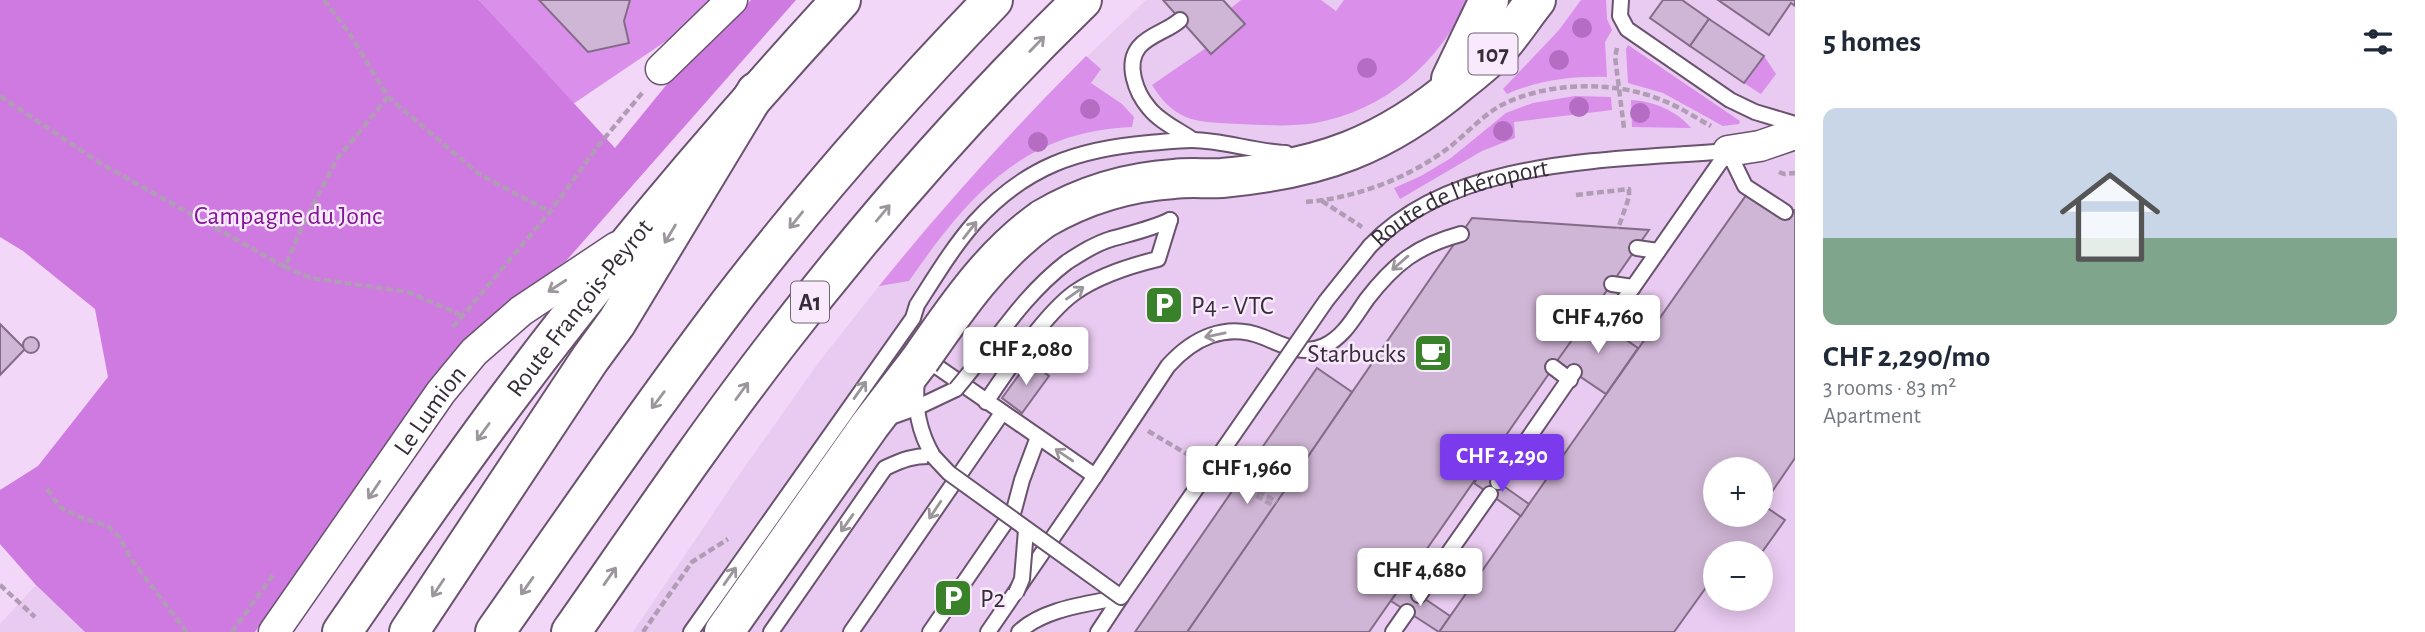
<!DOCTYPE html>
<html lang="en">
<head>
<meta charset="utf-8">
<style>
	:root { --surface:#fff; --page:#f2f2f3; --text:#1f2937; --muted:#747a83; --accent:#7c3aed }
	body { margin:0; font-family:"Alegreya Sans",sans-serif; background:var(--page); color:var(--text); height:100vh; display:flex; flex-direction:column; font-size:26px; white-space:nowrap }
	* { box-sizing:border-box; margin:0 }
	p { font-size:23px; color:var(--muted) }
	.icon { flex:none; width:38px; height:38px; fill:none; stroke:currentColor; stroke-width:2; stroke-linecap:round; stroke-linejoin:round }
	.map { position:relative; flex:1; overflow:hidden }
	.drawer { display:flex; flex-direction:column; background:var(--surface); width:630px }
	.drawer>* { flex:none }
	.fabs { position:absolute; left:1703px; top:457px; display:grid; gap:14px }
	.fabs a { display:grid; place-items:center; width:70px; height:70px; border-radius:50%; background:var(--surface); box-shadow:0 4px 18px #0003; font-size:35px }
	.price { position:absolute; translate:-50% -60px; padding:0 16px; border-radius:7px; background:#fff; color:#222; font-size:23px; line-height:46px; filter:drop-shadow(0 2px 4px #0008) }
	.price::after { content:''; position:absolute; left:50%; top:42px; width:21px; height:16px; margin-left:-10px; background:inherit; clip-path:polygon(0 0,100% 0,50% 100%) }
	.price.selected { background:var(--accent); color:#fff }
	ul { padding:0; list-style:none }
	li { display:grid; align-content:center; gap:14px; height:371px; padding:0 28px }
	li span { display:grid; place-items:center; height:217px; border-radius:14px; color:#555 }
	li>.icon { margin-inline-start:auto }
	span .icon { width:126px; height:126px; fill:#fffc; stroke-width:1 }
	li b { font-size:30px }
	h2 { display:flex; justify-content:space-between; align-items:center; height:84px; padding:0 28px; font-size:30px }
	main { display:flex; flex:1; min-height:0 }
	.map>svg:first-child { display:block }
</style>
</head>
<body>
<main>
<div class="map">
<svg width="1795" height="632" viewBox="0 0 1795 632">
	<rect width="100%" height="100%" fill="#f2d7f8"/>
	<!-- built -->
	<g fill="#e9caf0" fill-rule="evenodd">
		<path d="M1146 0H1795V632H633L739 475 819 362 879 286 926 228 1043 99ZM1715 469H1760V514H1715ZM1715 553H1760V598H1715Z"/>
		<path d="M36 585 85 632H0V624Z"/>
	</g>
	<!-- green -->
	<g fill="#da8fea">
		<path d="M479 0H720L706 14 573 104Z"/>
		<path d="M1241 0H1321L1336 11 1344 0H1468C1439 63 1384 111 1315 123 1290 127 1265 125 1240 124 1200 122 1176 124 1152 85L1206 48 1212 54 1245 24 1231 8Z"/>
		<path d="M1581 0H1606L1607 19 1612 30 1605 42 1607 77C1574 76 1538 80 1507 94L1503 89 1559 30Z"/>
		<path d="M1628 45 1740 121 1739 124 1723 126 1663 93 1628 83 1626 49Z"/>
		<path d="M1086 56 1101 69 1091 83 1122 104 1134 117 1132 127C1022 131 967 198 909 281L879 286C944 206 1013 129 1086 56Z"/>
		<path d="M1764 56 1776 74 1761 94 1744 83Z"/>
		<path d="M1575 96 1611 97 1612 110 1514 122 1515 138 1482 151 1400 199 1394 188 1421 176 1451 158 1506 113 1533 103Z"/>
		<path d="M1631 100C1653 101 1677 111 1691 128L1632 127Z"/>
	</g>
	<!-- forest -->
	<path fill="#cf7ae1" d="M0 0H479L615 148 672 78 751 0H796L566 261 512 299 447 360 255 632H85L36 585 0 544V490L38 466 108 377 95 309 23 251 0 237Z"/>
	<!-- building -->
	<g fill="#d0b6d6" stroke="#846c89" stroke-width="2" fill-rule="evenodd">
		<path d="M539 0H630L624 21 629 43 588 52Z"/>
		<path d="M1163 0H1223L1245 24 1211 54Z"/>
		<path d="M1663 0H1682L1709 19 1690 46 1650 18Z"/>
		<path d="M1718 0H1795V6L1791 3 1769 35Z"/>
		<path d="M1709 19 1764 56 1744 83 1690 46Z"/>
		<path d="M1747 194 1775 213 1795 210V458L1763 505 1785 520 1760 555V553H1715V575L1674 632H1439ZM1715 469H1760V514H1715Z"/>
		<path d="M1472 218 1649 230 1369 632H1187Z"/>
		<path d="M1590 315 1638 348 1606 394 1557 361Z"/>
		<path d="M0 324 25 349 0 375Z"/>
		<circle cx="31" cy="345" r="8"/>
		<path d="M1029 361 1049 376 1022 413 1002 398Z"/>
		<path d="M1317 368 1352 392 1274 506 1187 632H1135Z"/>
		<path d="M1482 471 1529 504 1521 516 1474 483Z"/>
		<path d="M1403 584 1450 616 1439 632 1391 601Z"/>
	</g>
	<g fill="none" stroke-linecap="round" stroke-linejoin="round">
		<defs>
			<g id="lane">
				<path d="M1621 0 1620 16 1627 29 1730 100 1755 112 1795 124"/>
				<path d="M1180 20C1168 31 1150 34 1139 47 1125 64 1136 93 1149 108 1160 122 1179 130 1193 140"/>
				<path d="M1728 151 1745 186 1785 212"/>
				<path id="s1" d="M1370 246C1455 156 1613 161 1728 151"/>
				<path d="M1637 248 1658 251"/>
				<path d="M1067 262C1081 253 1095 244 1111 239 1132 233 1151 229 1170 220"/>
				<path d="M1612 284 1633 287"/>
				<path d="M1606 326 1728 151"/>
				<path d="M924 355 926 359 1095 476 1168 366C1193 338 1226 322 1263 337 1283 345 1302 356 1324 346 1344 337 1355 316 1367 299 1395 263 1417 246 1461 234"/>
				<path d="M1553 367 1570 380"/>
				<path d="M917 380C914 407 919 432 933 456"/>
				<path d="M986 402C1007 371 1044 315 1074 293 1098 276 1129 266 1158 259L1170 220"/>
				<path d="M888 418 916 408 956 389"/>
				<path d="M1498 482 1574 372"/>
				<path d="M1419 595 1490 494"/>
				<path d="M691 632 913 318 917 305C935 277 953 247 975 222 1025 167 1077 149 1149 143 1163 142 1178 140 1192 140 1222 140 1255 152 1286 153"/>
				<path d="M771 632 885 468C902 460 914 455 933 456"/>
				<path d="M851 632 1002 413"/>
				<path d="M930 632 1014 510 1022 480 1038 437"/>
				<path d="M988 632 1095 476"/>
				<path d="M1019 632C1044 608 1089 604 1121 597"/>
				<path d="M1098 632 1121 597"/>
				<path d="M1393 632 1407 612"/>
			</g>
			<g id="street">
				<path d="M661 69 732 0"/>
				<path d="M1728 151 1760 146 1795 134"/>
				<path id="s2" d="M274 632 441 392 474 352 521 311 617 247"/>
			</g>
			<g id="primary">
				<path d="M1451 79 1489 0"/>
				<path d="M1043 219C1084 195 1126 182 1174 179 1190 177 1206 179 1222 178 1320 169 1385 146 1460 82 1474 71 1488 60 1500 47 1513 32 1524 15 1536 0"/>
				<path id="s3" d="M342 632C398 551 454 469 514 390 616 254 726 125 841 0"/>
				<path d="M724 632 870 425 920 360"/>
			</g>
			<g id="highway">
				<path d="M409 632 590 359 617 322 756 92"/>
				<path d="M495 632C572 522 648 411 729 304 811 197 899 97 993 0"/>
				<path d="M571 632C639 535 705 437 777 344 871 222 972 107 1082 0"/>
			</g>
		</defs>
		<!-- lane casing -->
		<use href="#lane" stroke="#6a536f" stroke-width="18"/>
		<!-- street casing -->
		<use href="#street" stroke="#6a536f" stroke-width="33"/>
		<!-- primary casing -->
		<use href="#primary" stroke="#6a536f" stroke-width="42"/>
		<!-- highway casing -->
		<use href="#highway" stroke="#6a536f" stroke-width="42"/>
		<!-- path -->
		<g stroke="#b19cb6" stroke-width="4.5" stroke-dasharray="7 3.5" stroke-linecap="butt">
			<path d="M324 0 350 34 388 97 479 174 550 212"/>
			<path d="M1617 48 1615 57 1624 128"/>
			<path d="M0 96 100 163 285 267"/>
			<path d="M388 97 337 159 305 220 285 267 311 278 408 292 461 315"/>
			<path d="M1779 172 1784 174 1795 173"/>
			<path d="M1576 195 1629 189V197L1618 229"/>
			<path d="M1322 201 1362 227"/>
			<path d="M1306 202C1353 198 1401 181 1440 154 1461 140 1477 120 1498 107 1545 81 1616 80 1664 101 1680 107 1696 118 1711 126"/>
			<path d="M453 327 550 212 598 146 643 92"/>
			<path d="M1148 431 1192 457"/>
			<path d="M1231 475 1277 502"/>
			<path d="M1229 480 1274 506"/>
			<path d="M47 489 60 507 79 517 108 526 120 538 131 559 187 632"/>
			<path d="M0 585 35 617"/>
			<path d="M232 632 273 575"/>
			<path d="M643 632 692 562 728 539"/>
		</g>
		<!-- lane -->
		<use href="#lane" stroke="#fff" stroke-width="14"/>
		<!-- street -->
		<use href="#street" stroke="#fff" stroke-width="30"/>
		<!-- primary -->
		<use href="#primary" stroke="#fff" stroke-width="38"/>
		<!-- highway -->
		<use href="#highway" stroke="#fff" stroke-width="38"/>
		<defs>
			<g id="lane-bridge">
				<path d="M956 389C993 346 1021 297 1067 262"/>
				<path d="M933 456 949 473 1121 597 1326 301 1370 246"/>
				<path d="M1016 593 1022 579 1026 530"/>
			</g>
			<path id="primary-bridge" d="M920 360C956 308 991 256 1043 219"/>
		</defs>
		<!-- lane-bridge casing -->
		<use href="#lane-bridge" stroke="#6a536f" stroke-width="18" stroke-linecap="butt"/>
		<!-- primary-bridge casing -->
		<use href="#primary-bridge" stroke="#6a536f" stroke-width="42" stroke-linecap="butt"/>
		<!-- lane-bridge -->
		<use href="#lane-bridge" stroke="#fff" stroke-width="14"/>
		<!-- primary-bridge -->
		<use href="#primary-bridge" stroke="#fff" stroke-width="38"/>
	</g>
	<!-- trees -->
	<g fill="#b56dc3">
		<circle cx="1582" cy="28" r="10"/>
		<circle cx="1559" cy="60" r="10"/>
		<circle cx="1367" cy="68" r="10"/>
		<circle cx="1579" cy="107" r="10"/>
		<circle cx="1090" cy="109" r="10"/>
		<circle cx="1640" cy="113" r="10"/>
		<circle cx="1503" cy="131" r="10"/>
		<circle cx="1038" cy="142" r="10"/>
	</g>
	<!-- one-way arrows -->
	<defs><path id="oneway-shaft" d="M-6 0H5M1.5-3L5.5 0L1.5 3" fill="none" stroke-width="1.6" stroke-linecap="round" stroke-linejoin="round" transform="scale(1.75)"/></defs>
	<g stroke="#9b969c">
		<use href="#oneway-shaft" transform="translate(1037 44) rotate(-46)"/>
		<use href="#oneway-shaft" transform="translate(883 213) rotate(-50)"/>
		<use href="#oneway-shaft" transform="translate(796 220) rotate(129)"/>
		<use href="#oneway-shaft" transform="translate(970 230) rotate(-52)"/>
		<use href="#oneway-shaft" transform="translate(670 234) rotate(121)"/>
		<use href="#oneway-shaft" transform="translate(1400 263) rotate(139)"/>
		<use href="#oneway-shaft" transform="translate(557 286) rotate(147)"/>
		<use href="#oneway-shaft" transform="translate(1075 293) rotate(-35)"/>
		<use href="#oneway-shaft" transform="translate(1215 335) rotate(168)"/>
		<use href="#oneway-shaft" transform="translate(860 390) rotate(-55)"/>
		<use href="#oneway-shaft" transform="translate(742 391) rotate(-54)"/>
		<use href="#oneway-shaft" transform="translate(658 400) rotate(127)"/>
		<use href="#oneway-shaft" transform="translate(483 432) rotate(126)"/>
		<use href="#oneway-shaft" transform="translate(1064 455) rotate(-146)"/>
		<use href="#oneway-shaft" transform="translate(374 490) rotate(124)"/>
		<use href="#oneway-shaft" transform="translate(935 510) rotate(124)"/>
		<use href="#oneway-shaft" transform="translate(847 523) rotate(125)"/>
		<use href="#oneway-shaft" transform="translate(610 576) rotate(-55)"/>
		<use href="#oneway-shaft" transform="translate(730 576) rotate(-55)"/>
		<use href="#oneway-shaft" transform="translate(527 586) rotate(125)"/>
		<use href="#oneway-shaft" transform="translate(438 588) rotate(124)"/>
	</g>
	<!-- icons -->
	<defs>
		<symbol id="parking-square" viewBox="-11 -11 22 22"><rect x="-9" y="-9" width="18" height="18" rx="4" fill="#398229" stroke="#f9e9fd"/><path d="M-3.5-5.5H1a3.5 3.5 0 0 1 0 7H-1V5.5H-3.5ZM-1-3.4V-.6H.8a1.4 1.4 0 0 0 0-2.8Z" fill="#fff"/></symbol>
		<symbol id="cafe-square" viewBox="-11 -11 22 22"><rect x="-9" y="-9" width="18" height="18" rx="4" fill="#398229" stroke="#f9e9fd"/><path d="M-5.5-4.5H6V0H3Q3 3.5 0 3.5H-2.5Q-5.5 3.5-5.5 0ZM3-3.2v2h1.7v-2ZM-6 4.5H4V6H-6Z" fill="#fff"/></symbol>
	</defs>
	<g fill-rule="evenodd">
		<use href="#parking-square" x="1142" y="283" width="44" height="44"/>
		<use href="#cafe-square" x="1411" y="331" width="44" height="44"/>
		<use href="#parking-square" x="931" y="576" width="44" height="44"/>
	</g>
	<g text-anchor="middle" stroke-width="5" stroke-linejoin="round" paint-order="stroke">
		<!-- shield labels -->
		<g fill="#f9e9fd" stroke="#716574" stroke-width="2">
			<rect x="1468.5" y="33.5" width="49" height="41" rx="5"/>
			<rect x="791" y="281.5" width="38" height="41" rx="5"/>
		</g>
		<g font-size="24" font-weight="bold" fill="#372d39">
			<text x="1493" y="62">107</text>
			<text x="810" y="310">A1</text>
		</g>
		<!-- street labels -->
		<g font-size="26" fill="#372d39" stroke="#f9e9fd">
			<text dy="9" stroke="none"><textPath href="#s1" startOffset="102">Route de l'Aéroport</textPath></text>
			<text dy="9" stroke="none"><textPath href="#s3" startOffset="402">Route François-Peyrot</textPath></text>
			<text dy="9" stroke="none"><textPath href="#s2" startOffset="271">Le Lumion</textPath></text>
		</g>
		<!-- park labels -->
		<g font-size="26" fill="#831797" stroke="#f9e9fd">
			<text x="288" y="224">Campagne du Jonc</text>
		</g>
		<!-- poi labels -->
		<g font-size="26" fill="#372d39" stroke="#f9e9fd" text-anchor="start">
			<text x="1191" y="314">P4 - VTC</text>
			<text x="1406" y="362" text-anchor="end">Starbucks</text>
			<text x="980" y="607">P2</text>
		</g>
	</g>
</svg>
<div class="fabs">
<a>+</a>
<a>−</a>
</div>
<b class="price" style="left:1598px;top:355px">CHF 4,760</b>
<b class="price" style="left:1026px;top:387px">CHF 2,080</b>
<b class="price selected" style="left:1502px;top:494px">CHF 2,290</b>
<b class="price" style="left:1247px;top:506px">CHF 1,960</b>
<b class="price" style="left:1420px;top:608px">CHF 4,680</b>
</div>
<section class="drawer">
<h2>5 homes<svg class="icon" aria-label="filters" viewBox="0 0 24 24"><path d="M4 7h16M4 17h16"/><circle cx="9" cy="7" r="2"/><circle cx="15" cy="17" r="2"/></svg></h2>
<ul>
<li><span style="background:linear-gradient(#c9d6e8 60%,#7fa58c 0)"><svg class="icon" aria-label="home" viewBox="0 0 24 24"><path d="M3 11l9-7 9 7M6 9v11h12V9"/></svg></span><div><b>CHF 2,290/mo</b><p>3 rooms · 83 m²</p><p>Apartment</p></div></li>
</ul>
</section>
</main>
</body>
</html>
